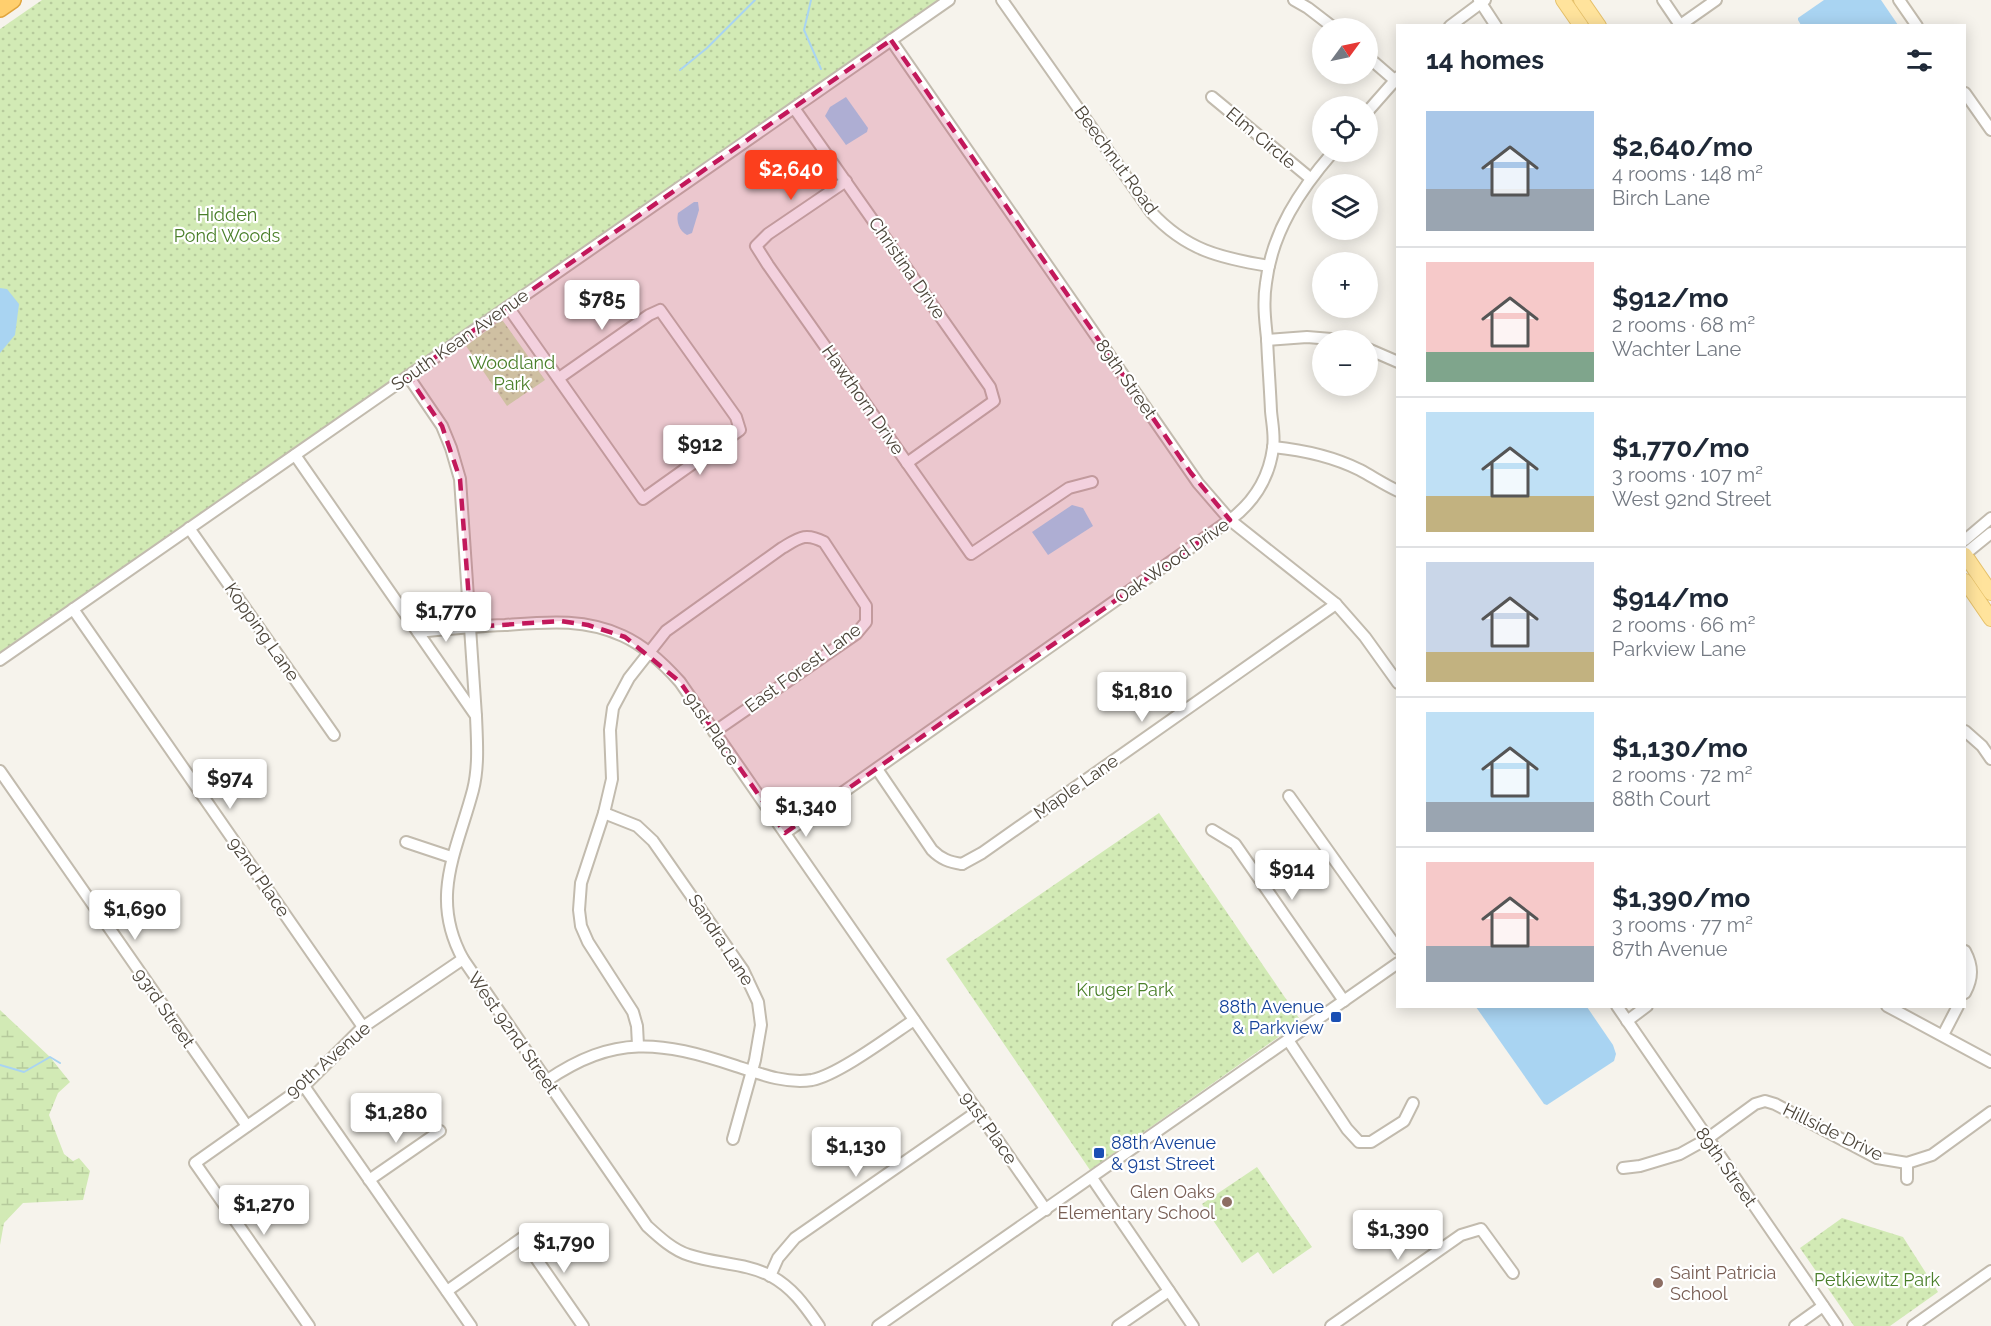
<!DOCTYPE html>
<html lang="en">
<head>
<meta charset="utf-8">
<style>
	:root { --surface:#fff; --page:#f2f2f3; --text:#1f2937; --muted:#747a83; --line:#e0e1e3; --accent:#fc3f1d }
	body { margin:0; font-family:Raleway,sans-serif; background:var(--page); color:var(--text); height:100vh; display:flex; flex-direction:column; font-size:22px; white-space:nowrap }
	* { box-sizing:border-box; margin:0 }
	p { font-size:20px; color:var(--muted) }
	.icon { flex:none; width:33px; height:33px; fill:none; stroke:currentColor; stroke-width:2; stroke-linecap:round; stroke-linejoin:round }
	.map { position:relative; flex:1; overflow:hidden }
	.drawer { position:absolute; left:1396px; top:24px; width:570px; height:984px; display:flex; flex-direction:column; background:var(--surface); border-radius:0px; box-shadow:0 3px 15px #0003 }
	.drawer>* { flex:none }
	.needle { width:39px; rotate:57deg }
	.controls { position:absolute; left:1312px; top:18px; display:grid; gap:12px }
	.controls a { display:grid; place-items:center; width:66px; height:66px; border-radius:50%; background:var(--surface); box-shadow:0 3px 15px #0003; font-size:30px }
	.price { position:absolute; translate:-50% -51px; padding:0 14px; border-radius:6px; background:#fff; color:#222; font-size:20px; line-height:39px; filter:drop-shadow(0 2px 3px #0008) }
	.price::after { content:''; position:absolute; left:50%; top:36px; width:18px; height:14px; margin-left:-9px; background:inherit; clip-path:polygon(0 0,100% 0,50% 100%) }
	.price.selected { background:var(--accent); color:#fff }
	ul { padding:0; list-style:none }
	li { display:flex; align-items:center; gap:18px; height:150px; padding:0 30px }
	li+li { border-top:2px solid var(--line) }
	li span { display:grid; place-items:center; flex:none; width:168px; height:120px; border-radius:0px; color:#555 }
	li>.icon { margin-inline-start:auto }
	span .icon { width:72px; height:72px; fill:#fffc; stroke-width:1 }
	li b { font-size:26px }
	h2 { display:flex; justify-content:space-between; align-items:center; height:72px; padding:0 30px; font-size:26px }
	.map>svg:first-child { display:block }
</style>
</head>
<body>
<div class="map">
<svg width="1991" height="1326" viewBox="0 0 1991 1326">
	<defs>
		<pattern id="wetland-marsh" width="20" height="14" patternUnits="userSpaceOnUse" patternTransform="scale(1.5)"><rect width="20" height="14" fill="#d2eab5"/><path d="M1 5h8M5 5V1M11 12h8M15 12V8" fill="none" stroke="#b6ca9c"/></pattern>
		<pattern id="park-dots" width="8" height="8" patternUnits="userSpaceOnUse" patternTransform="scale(1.5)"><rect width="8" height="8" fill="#d2eab5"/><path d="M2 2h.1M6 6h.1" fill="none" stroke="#b6ca9c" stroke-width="1.8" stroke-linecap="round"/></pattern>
	</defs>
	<rect width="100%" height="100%" fill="#f6f3ec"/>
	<!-- wetland -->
	<path fill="url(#wetland-marsh)" d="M0 1010 50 1057 70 1082 58 1093 49 1115 64 1154 73 1161 79 1158 90 1171 83 1200 23 1203 4 1223 0 1245Z"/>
	<!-- park -->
	<g fill="url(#park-dots)">
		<path d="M42 0H948L0 660V29Z"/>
		<path d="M503 321 545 380 507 406 466 346 498 322Z"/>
		<path d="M1159 813 1301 1021 1090 1170 946 959Z"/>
		<path d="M1257 1167 1312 1247 1273 1274 1258 1252 1242 1263 1202 1204Z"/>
		<path d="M1842 1218 1903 1237 1938 1292 1890 1326H1854L1800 1248Z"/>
	</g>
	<!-- water -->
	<g fill="#a9d4f2">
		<path d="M1824 0H1881L1898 25H1801L1798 20V18Z"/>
		<path d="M846 97 868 128 867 132 846 145 825 116 830 107Z"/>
		<path d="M694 202H698L699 210 692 233 687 235C679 231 676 221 678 213Z"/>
		<path d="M0 288 7 289 19 304 15 335 0 353Z"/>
		<path d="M1072 505 1083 508 1093 526 1048 555 1032 532Z"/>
		<path d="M1476 1007H1587L1613 1045 1616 1054 1614 1061 1547 1105 1544 1104Z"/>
	</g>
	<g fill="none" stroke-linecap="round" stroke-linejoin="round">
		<!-- stream -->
		<g stroke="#a9d4f2" stroke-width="2">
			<path d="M811 0 804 30 821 69"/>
			<path d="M680 70 707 48 755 0"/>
			<path d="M0 1065 24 1072 50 1057 60 1063"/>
		</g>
		<defs>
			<g id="minor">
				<path d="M1002 0 1151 212C1186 250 1220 258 1269 266"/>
				<path d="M1294 0 1308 8 1334 28"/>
				<path d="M1479 0 1496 26"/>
				<path d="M1663 0 1680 25"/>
				<path d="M1899 0 1917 26"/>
				<path d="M1450 26 1485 0"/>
				<path d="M1679 26 1716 0"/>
				<path d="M891 40 1198 483 1230 520 1336 604 1365 637 1398 683"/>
				<path d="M1368 57 1398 83"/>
				<path d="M1965 93 1991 130"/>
				<path d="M1212 97 1310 178"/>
				<path d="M794 108 990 387 994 401 907 463"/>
				<path d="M1368 111 1398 77"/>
				<path d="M846 181 768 234 756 246 768 265 971 554 1069 488 1092 482"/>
				<path d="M508 307 643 499 740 430 736 417 660 310 649 315 559 378"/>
				<path d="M1267 340 1307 337 1344 340"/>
				<path d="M1368 349 1398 362"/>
				<path d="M408 376 442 426 451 448 460 479 476 716"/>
				<path d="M1273 447C1303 450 1334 457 1360 470 1373 477 1385 485 1398 491"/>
				<path d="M295 455 476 716C477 741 479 766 473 790 457 851 429 897 463 959L647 1226C659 1237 673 1250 689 1255 716 1264 746 1263 771 1276 793 1288 805 1306 819 1326"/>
				<path d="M189 528 334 735"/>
				<path d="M1965 540 1991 518"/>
				<path d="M1965 554 1991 533"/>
				<path d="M73 609 363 1027"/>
				<path d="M418 632C447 629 476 626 505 625 547 622 584 618 623 636 645 646 664 664 680 682L1046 1210"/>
				<path d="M0 660 949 0"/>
				<path d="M1965 731 1982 746 1991 759"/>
				<path d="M877 769 932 850C941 859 949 862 962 864"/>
				<path d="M0 771 247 1126"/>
				<path d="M1289 796 1398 949"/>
				<path d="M604 813 637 826 653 841 743 970 758 1002 761 1025 755 1060 733 1139"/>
				<path d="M1212 830 1235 844 1344 1001"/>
				<path d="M785 833 1230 520C1254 502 1269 478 1273 448 1275 436 1272 423 1271 411 1270 387 1268 363 1267 338 1265 320 1263 302 1266 283 1272 232 1300 190 1333 152"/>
				<path d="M406 842 451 857"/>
				<path d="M962 864 982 853 1336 604"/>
				<path d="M1965 951C1973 966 1973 978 1965 993"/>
				<path d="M1617 1006 1837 1326"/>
				<path d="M1887 1006 1991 1062"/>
				<path d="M1627 1021 1647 1006"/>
				<path d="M1943 1035 1958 1006"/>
				<path d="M1288 1040 1347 1129 1359 1142H1371L1404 1121 1413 1103"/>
				<path d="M638 1045 637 1026 633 1012 588 942 581 926 579 910 581 883 604 813 612 779 610 730 613 708 629 678 666 631 782 548C799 538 805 532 824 542L866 606V622L856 634 714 732"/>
				<path d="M546 1081C615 1034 660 1041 736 1066 760 1074 786 1084 812 1080 838 1075 890 1036 914 1020"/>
				<path d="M304 1086 471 1326"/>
				<path d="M1623 1168 1640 1166 1680 1154 1707 1139 1755 1104 1765 1101 1775 1104 1877 1158 1907 1163 1932 1155 1991 1112"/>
				<path d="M1092 1178 1193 1326"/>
				<path d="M1907 1179V1163"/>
				<path d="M369 1180 440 1131"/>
				<path d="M770 1276 778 1258 795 1238 978 1111"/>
				<path d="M447 1291 522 1238 583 1326"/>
				<path d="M309 1326 195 1163 304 1086 363 1027 463 959"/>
				<path d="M878 1326 1398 963"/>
				<path d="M1118 1326 1169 1291"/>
				<path d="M1331 1326 1461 1235 1481 1229 1513 1273"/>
				<path d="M1795 1326 1823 1306"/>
				<path d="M1913 1326 1991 1271"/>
			</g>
			<g id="major">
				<path d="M1563 0 1581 26"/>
				<path d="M1581 0 1599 26"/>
				<path d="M1965 555 1991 593"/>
				<path d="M1965 581 1991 619"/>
			</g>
			<path id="highway" d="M0 9 13 0"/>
		</defs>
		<!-- minor casing -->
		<use href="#minor" stroke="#c2bbae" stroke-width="14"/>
		<!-- major casing -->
		<use href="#major" stroke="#e6c16a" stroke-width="16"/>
		<!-- highway casing -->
		<use href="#highway" stroke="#e0a43c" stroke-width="18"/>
		<!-- minor -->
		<use href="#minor" stroke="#fff" stroke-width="10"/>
		<!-- major -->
		<use href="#major" stroke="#ffe39c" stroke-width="14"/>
		<!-- highway -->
		<use href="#highway" stroke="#ffcf6e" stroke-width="15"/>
	</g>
	<!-- marked area -->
	<path fill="#c2185b" fill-opacity="0.2" stroke="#c2185b" stroke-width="4.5" stroke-dasharray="12 8" stroke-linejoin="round" d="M891 40 1191 473 1230 520 785 833 680 682 625 637 588 625 561 621 471 627 460 479 442 426 408 376Z"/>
	<!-- markers -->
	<g fill="#1a4fb4" stroke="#fff" stroke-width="2">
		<rect x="1330" y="1011" width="12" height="12" rx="3"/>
		<rect x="1093" y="1147" width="12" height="12" rx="3"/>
	</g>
	<g fill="#8d6e63" stroke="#fff" stroke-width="2">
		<circle cx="1227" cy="1202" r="6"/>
		<circle cx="1658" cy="1283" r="6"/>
	</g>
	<g text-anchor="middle" stroke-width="4.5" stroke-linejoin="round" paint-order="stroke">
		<!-- street labels -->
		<g font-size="18" fill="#4b4439" stroke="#fff">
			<text transform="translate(1261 138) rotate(40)" y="6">Elm Circle</text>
			<text transform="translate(1116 160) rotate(54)" y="6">Beechnut Road</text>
			<text transform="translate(907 268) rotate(55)" y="6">Christina Drive</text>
			<text transform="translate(460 340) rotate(-35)" y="6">South Kean Avenue</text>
			<text transform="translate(1126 379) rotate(55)" y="6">89th Street</text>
			<text transform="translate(863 400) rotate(55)" y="6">Hawthorn Drive</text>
			<text transform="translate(1172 561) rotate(-35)" y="6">Oak Wood Drive</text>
			<text transform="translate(262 632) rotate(55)" y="6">Kopping Lane</text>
			<text transform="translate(803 668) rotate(-36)" y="6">East Forest Lane</text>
			<text transform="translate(712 729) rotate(56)" y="6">91st Place</text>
			<text transform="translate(1076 787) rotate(-35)" y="6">Maple Lane</text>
			<text transform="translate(259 877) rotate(55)" y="6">92nd Place</text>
			<text transform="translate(721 940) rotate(57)" y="6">Sandra Lane</text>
			<text transform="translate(164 1008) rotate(55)" y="6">93rd Street</text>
			<text transform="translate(513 1033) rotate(55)" y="6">West 92nd Street</text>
			<text transform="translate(328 1060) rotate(-41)" y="6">90th Avenue</text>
			<text transform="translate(989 1128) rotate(55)" y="6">91st Place</text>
			<text transform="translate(1833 1132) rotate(26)" y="6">Hillside Drive</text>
			<text transform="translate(1726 1167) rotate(55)" y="6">89th Street</text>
		</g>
		<!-- park labels -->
		<g font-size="18" fill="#4a7f2a" stroke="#fff">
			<text x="227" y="221">Hidden<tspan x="227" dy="21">Pond Woods</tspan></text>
			<text x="512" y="369">Woodland<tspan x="512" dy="21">Park</tspan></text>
			<text x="1125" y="996">Kruger Park</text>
			<text x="1877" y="1286">Petkiewitz Park</text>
		</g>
		<!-- transit labels -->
		<g font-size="18" fill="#164399" stroke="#fff" text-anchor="end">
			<text x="1324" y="1013">88th Avenue<tspan x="1324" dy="21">&amp; Parkview</tspan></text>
			<text x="1111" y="1149" text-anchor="start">88th Avenue<tspan x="1111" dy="21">&amp; 91st Street</tspan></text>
		</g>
		<!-- education labels -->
		<g font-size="18" fill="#785e54" stroke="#fff" text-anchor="end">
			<text x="1215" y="1198">Glen Oaks<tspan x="1215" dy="21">Elementary School</tspan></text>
			<text x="1670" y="1279" text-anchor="start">Saint Patricia<tspan x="1670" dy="21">School</tspan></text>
		</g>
	</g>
</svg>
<div class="controls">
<a><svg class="needle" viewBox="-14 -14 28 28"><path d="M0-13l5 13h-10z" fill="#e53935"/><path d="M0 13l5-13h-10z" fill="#747a83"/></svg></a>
<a><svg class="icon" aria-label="locate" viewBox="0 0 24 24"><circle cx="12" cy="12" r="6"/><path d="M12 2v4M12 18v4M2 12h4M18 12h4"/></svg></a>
<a><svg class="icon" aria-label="layers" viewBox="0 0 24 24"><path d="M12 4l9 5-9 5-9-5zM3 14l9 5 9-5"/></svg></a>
<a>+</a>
<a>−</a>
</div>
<b class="price selected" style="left:791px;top:201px">$2,640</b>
<b class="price" style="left:602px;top:331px">$785</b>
<b class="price" style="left:700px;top:476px">$912</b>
<b class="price" style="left:446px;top:643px">$1,770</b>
<b class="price" style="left:1142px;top:723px">$1,810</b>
<b class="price" style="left:230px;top:810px">$974</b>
<b class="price" style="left:806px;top:838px">$1,340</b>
<b class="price" style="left:1292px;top:901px">$914</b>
<b class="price" style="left:135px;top:941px">$1,690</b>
<b class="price" style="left:396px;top:1144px">$1,280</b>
<b class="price" style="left:856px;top:1178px">$1,130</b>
<b class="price" style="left:264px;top:1236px">$1,270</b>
<b class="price" style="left:1398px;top:1261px">$1,390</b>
<b class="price" style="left:564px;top:1274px">$1,790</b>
<section class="drawer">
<h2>14 homes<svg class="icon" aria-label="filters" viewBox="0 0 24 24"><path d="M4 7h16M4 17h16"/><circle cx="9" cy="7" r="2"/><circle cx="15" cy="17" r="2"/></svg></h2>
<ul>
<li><span style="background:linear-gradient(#a9c7e8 65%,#9aa5b1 0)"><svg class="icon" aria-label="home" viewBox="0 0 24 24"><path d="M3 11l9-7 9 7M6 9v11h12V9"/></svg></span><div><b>$2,640/mo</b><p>4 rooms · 148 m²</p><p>Birch Lane</p></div></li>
<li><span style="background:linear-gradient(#f6c9c9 75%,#7fa58c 0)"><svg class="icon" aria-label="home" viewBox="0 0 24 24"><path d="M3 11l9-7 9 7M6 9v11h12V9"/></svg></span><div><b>$912/mo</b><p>2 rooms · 68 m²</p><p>Wachter Lane</p></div></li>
<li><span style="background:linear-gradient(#bfe0f5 70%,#c2b280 0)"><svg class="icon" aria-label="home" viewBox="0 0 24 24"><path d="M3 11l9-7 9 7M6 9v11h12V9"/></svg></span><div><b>$1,770/mo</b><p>3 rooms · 107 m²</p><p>West 92nd Street</p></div></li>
<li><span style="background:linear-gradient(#c9d6e8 75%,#c2b280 0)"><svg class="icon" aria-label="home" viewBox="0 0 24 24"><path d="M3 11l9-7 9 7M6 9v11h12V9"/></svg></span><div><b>$914/mo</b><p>2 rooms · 66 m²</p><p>Parkview Lane</p></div></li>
<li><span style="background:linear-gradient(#bfe0f5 75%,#9aa5b1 0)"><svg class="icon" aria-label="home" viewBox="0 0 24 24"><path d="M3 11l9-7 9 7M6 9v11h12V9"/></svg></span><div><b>$1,130/mo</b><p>2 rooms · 72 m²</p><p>88th Court</p></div></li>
<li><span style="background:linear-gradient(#f6c9c9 70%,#9aa5b1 0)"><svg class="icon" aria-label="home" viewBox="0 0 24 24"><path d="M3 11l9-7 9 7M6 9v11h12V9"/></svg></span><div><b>$1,390/mo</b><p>3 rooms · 77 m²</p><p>87th Avenue</p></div></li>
</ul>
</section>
</div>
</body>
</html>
